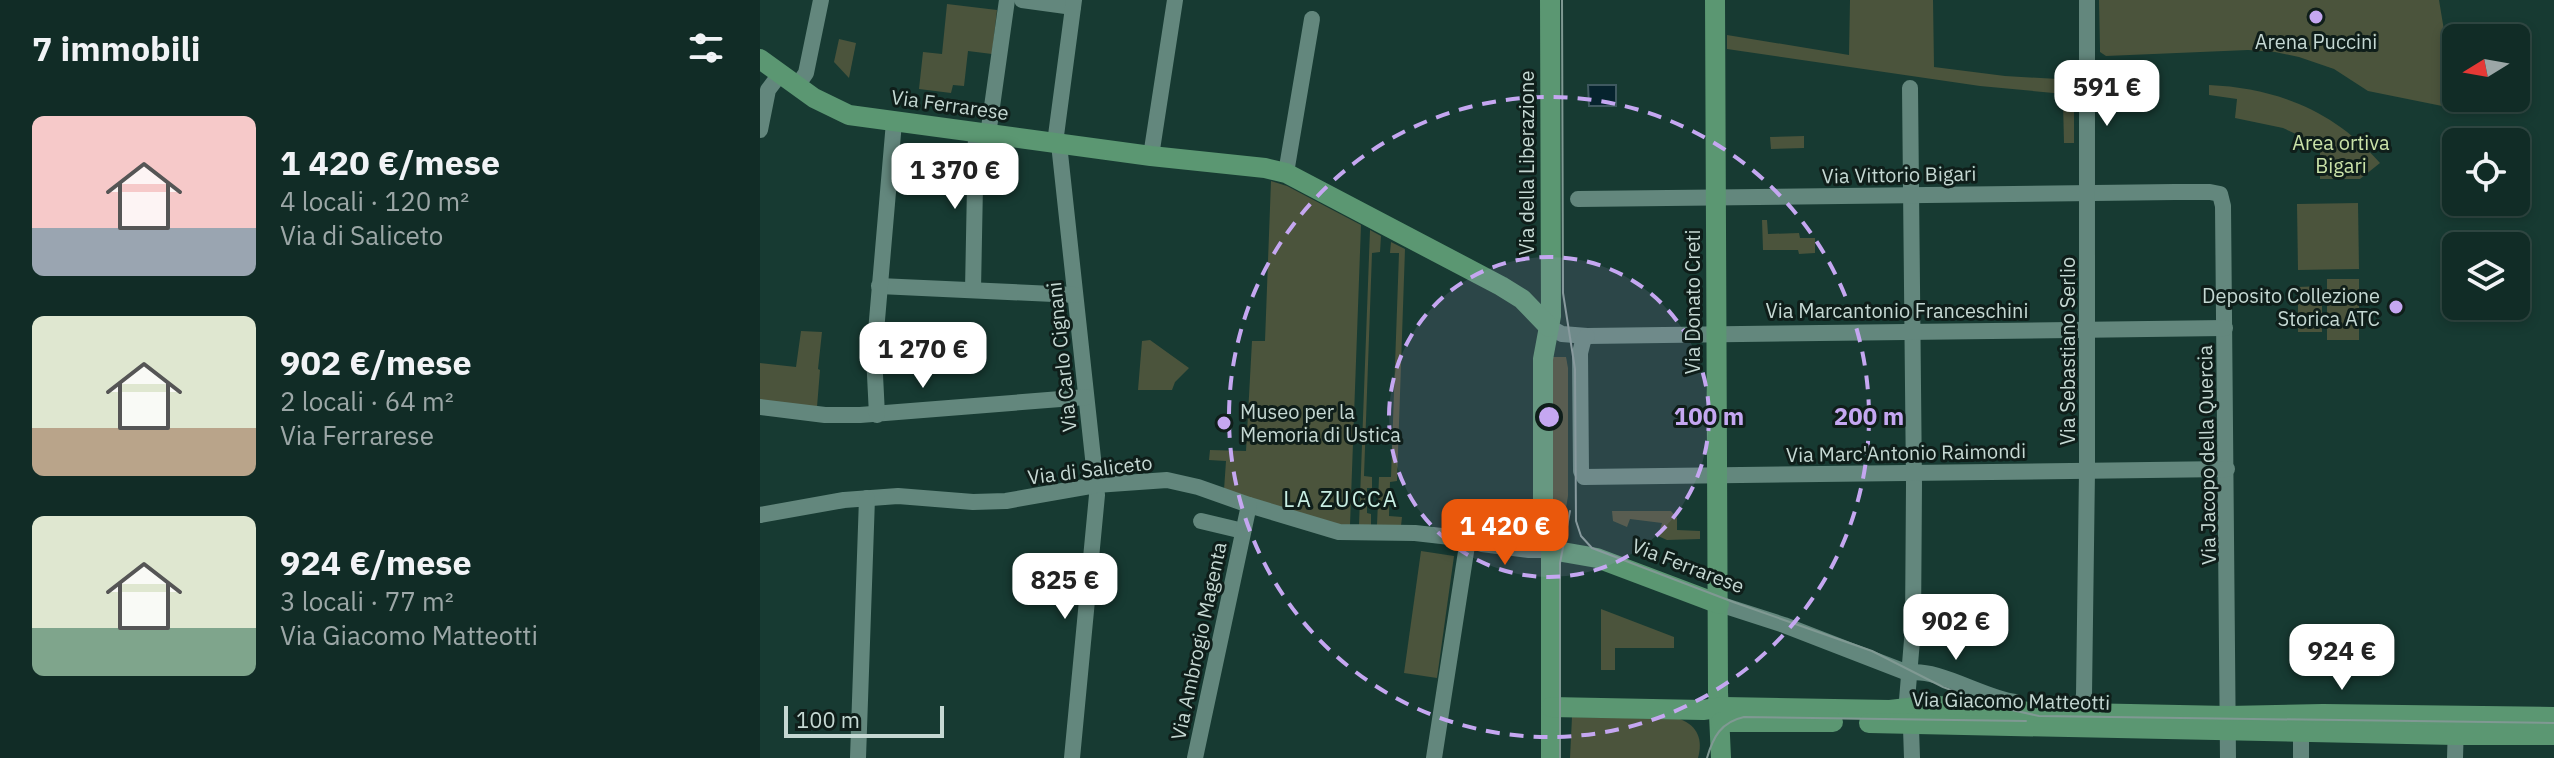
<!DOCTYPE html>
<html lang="it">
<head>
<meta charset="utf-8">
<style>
	:root { --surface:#112c26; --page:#1e3832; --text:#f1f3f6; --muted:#9ca7a7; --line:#304843; --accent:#ea580c }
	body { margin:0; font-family:"IBM Plex Sans",sans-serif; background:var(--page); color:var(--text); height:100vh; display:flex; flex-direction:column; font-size:30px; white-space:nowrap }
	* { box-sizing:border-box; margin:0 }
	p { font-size:26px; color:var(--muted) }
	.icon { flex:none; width:44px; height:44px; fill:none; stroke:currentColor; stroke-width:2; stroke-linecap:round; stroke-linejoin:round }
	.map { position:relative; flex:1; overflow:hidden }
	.sheet { display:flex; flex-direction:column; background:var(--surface); width:760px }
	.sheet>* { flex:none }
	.needle { width:52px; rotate:259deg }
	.controls { position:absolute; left:1682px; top:24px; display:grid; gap:16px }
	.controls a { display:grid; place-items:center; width:88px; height:88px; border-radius:12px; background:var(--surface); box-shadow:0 4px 12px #0003,0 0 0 2px var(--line); font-size:40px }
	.scale { position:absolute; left:24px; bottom:20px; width:160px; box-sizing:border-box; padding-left:8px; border:4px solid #c5d8d3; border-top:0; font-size:22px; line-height:28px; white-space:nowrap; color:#c5d8d3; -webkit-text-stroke:6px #0f1e1a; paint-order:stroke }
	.price { position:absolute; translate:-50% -68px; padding:0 18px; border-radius:16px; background:#fff; color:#222; font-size:26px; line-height:52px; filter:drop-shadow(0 2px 4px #0008) }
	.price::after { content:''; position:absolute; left:50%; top:48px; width:24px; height:18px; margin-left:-12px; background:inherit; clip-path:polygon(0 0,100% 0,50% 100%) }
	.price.current { background:var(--accent); color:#fff }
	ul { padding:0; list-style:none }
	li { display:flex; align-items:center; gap:24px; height:200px; padding:0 32px }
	li span { display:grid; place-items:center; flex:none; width:224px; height:160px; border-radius:12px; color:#555 }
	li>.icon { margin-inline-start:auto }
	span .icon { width:96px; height:96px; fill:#fffc; stroke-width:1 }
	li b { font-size:34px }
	h2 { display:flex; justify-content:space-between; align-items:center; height:96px; padding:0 32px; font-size:34px }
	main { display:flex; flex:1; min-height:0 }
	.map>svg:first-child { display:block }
</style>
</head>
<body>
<main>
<section class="sheet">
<h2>7 immobili<svg class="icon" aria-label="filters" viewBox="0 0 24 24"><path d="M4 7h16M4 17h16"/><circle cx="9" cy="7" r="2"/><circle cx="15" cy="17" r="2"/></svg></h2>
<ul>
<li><span style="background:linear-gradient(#f6c9c9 70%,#9aa5b1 0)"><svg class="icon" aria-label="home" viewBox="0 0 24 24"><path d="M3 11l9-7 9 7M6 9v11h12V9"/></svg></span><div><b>1 420 €/mese</b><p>4 locali · 120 m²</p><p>Via di Saliceto</p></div></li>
<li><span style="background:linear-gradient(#dfe7d0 70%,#b9a48a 0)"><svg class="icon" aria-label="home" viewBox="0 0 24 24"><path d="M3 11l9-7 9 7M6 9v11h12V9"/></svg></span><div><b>902 €/mese</b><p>2 locali · 64 m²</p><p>Via Ferrarese</p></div></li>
<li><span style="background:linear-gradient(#dfe7d0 70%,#7fa58c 0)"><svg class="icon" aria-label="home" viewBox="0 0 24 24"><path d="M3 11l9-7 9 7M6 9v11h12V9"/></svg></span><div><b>924 €/mese</b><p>3 locali · 77 m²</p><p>Via Giacomo Matteotti</p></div></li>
</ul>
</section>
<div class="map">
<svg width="1794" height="758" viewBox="0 0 1794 758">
	<rect width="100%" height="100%" fill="#173a32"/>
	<!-- green -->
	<g fill="#4b543c">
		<path d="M1090 0H1173L1174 67 1245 76 1315 80V95L1220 86 967 49V35L1089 55Z"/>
		<path d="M1339 0H1679L1697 109 1608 91 1574 69 1539 57 1515 52 1488 50 1346 56 1340 52V49Z"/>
		<path d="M187 4 237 10 232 54 208 51 204 86 193 85 191 93 159 89 163 52 182 54Z"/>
		<path d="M79 39 96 43 89 78 74 62Z"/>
		<path d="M1449 85C1517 88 1574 111 1620 163L1600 179H1560V145L1523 128 1475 118 1477 99 1449 95Z"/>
		<path d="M1303 102H1314V143H1304Z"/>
		<path d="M1044 136V148L1011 149 1010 137Z"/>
		<path d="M511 181 527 186 601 225 590 525H581L464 490 466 461 449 460 450 450 486 451 492 341H505Z"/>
		<path d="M1598 203 1599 269 1538 270 1537 204Z"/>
		<path d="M1002 220H1007L1008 234 1039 233 1040 238H1055V253L1039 254 1038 250H1003Z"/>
		<path d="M610 230 621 236 620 252 612 253 604 476 612 477V488H607V513L611 514V525H599Z"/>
		<path d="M631 242 645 249 637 481 630 482 629 516 642 517 641 526 617 525 619 477H631L639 253H630Z"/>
		<rect x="1567" y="279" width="32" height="61"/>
		<path d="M1562 286V332H1538V287Z"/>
		<path d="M41 331 62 332 58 369 60 370 57 407 0 401V363L36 367Z"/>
		<path d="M390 340 429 368 415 382 412 390H378L382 341Z"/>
		<path d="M792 357H806L808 368V496L804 520 791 521Z"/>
		<path d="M852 511H911L917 518V530L940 531V539L907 540 898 536 902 523 870 519 867 527 853 521Z"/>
		<path d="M661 551 694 556 677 678 644 673Z"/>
		<path d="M841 609 914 637V648H855V670H841Z"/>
		<path d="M812 717 920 719C938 726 943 740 938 758H810Z"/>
	</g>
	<!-- water -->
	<path fill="#06232e" stroke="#3f5960" stroke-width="2" d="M828 85H856V106H829Z"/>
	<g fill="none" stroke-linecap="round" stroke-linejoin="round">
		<!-- minor -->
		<g stroke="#63877d" stroke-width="16">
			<path d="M262 0 313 7"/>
			<path d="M37 86 46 73 61 0"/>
			<path d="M1150 88 1154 484 1153 628 1147 700 1151 728 1152 758"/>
			<path d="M0 130 8 90 20 74"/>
			<path d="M228 135 247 0"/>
			<path d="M295 143 314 0"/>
			<path d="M299 144 337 495 312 758"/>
			<path d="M391 156 415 0"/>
			<path d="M526 173 552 19"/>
			<path d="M818 199 1415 192H1450L1460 194 1463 206 1468 758"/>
			<path d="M119 286 315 295"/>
			<path d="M213 290 216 133"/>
			<path d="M789 327 802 334 827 336 1465 328"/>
			<path d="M827 336 823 341 820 353 821 471 824 477 1467 469"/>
			<path d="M0 407 65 415H100L326 397"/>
			<path d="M117 415 114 355 134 122"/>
			<path d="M0 515 84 500 138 496 213 502 246 501 336 485 407 480 438 487 489 505 579 532 655 533 708 539 722 544 769 550H791"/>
			<path d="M441 521 483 531"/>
			<path d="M721 535 771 538 790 550"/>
			<path d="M959 604 1024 625 1148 673C1176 667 1224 698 1255 702"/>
			<path d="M1298 704H1319L1323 699 1324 695 1327 471V0"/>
			<path d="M1541 731V758"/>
			<path d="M98 758 107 498"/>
			<path d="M435 758 489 505"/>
			<path d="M674 758 708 539"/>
			<path d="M1695 758 1696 724"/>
		</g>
		<!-- major -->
		<g stroke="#5b9772" stroke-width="20">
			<path d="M790 0 791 316 783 359V518L791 550V758"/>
			<path d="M955 0 958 692 961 758"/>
			<path d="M0 59 54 98 89 115 391 156 505 168 526 173 741 286 762 299 789 327"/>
			<path d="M791 550 837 558 959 604"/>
			<path d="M791 707 943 710 964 707 1130 710 1164 706 1227 707 1269 712 1468 716 1563 714 1794 717"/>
			<path d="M961 722H1073"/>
			<path d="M1109 723 1695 735H1794"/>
		</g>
		<!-- tram -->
		<g stroke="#809993" stroke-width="2">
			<path d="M802 0 803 293 815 369 816 521 821 536 832 548 976 603 1112 651 1183 687 1234 706 1279 716 1794 723"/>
			<path d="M800 758V563L810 511"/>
			<path d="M947 758C953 737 961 722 984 717L1266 721"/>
		</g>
	</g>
	<!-- distance rings -->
	<circle cx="789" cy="417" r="160" fill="#c5a7f1" fill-opacity=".12"/>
	<g fill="none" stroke="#c5a7f1" stroke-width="4" stroke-dasharray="14 10">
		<circle cx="789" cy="417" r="160"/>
		<circle cx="789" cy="417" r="320"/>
	</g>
	<!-- markers -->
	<g fill="#c5a7f1" stroke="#0f1e1a" stroke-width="3">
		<circle cx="1556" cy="17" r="8"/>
		<circle cx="1636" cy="307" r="8"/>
		<circle cx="464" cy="423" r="8"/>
	</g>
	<g text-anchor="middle" stroke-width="6" stroke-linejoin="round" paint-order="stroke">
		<!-- poi labels -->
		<g font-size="20" fill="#c5d8d3" stroke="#0f1e1a">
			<text x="1556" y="49">Arena Puccini</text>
			<text x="1620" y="303" text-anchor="end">Deposito Collezione<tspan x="1620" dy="23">Storica ATC</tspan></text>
			<text x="480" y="419" text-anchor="start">Museo per la<tspan x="480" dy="23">Memoria di Ustica</tspan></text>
		</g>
		<!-- street labels -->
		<g font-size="20" fill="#c5d8d3" stroke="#0f1e1a">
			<text transform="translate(190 105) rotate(8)" y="7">Via Ferrarese</text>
			<text transform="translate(767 163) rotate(-90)" y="7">Via della Liberazione</text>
			<text transform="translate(1139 175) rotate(-1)" y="7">Via Vittorio Bigari</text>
			<text transform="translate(933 302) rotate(-90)" y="7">Via Donato Creti</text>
			<text x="1137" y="318">Via Marcantonio Franceschini</text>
			<text transform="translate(1308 351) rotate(-90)" y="7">Via Sebastiano Serlio</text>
			<text transform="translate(302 357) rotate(-96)" y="7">Via Carlo Cignani</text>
			<text transform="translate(1146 453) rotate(-1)" y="7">Via Marc'Antonio Raimondi</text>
			<text transform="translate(1447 455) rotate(-91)" y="7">Via Jacopo della Quercia</text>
			<text transform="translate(330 470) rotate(-7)" y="7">Via di Saliceto</text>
			<text transform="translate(928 566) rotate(21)" y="7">Via Ferrarese</text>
			<text transform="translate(439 641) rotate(-78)" y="7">Via Ambrogio Magenta</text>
			<text transform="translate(1251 701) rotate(1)" y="7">Via Giacomo Matteotti</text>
		</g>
		<!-- park labels -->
		<g font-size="20" fill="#cae2a8" stroke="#0f1e1a">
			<text x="1581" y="150">Area ortiva<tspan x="1581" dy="23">Bigari</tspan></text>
		</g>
		<!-- neighbourhood labels -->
		<g font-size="22" letter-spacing="2" fill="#c8eee3" stroke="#0f1e1a">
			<text x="581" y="507">LA ZUCCA</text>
		</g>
	</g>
	<circle cx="789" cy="417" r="12" fill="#c5a7f1" stroke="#0f1e1a" stroke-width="4"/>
	<g font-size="24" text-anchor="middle" font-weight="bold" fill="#c5a7f1" stroke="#0f1e1a" stroke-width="6" stroke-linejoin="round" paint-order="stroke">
		<text x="949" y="425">100 m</text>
		<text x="1109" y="425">200 m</text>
	</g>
</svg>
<div class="controls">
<a><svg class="needle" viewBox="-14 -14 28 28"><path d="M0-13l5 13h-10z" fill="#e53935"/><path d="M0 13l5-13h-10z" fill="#9ca7a7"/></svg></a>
<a><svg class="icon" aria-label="locate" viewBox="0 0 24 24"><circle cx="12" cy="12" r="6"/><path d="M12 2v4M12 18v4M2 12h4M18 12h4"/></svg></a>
<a><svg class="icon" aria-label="layers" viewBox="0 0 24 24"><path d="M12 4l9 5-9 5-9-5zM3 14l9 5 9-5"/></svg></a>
</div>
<div class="scale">100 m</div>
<b class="price" style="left:1347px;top:128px">591 €</b>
<b class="price" style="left:195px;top:211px">1 370 €</b>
<b class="price" style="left:163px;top:390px">1 270 €</b>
<b class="price current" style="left:745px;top:567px">1 420 €</b>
<b class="price" style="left:305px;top:621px">825 €</b>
<b class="price" style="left:1196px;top:662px">902 €</b>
<b class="price" style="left:1582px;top:692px">924 €</b>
</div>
</main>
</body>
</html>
